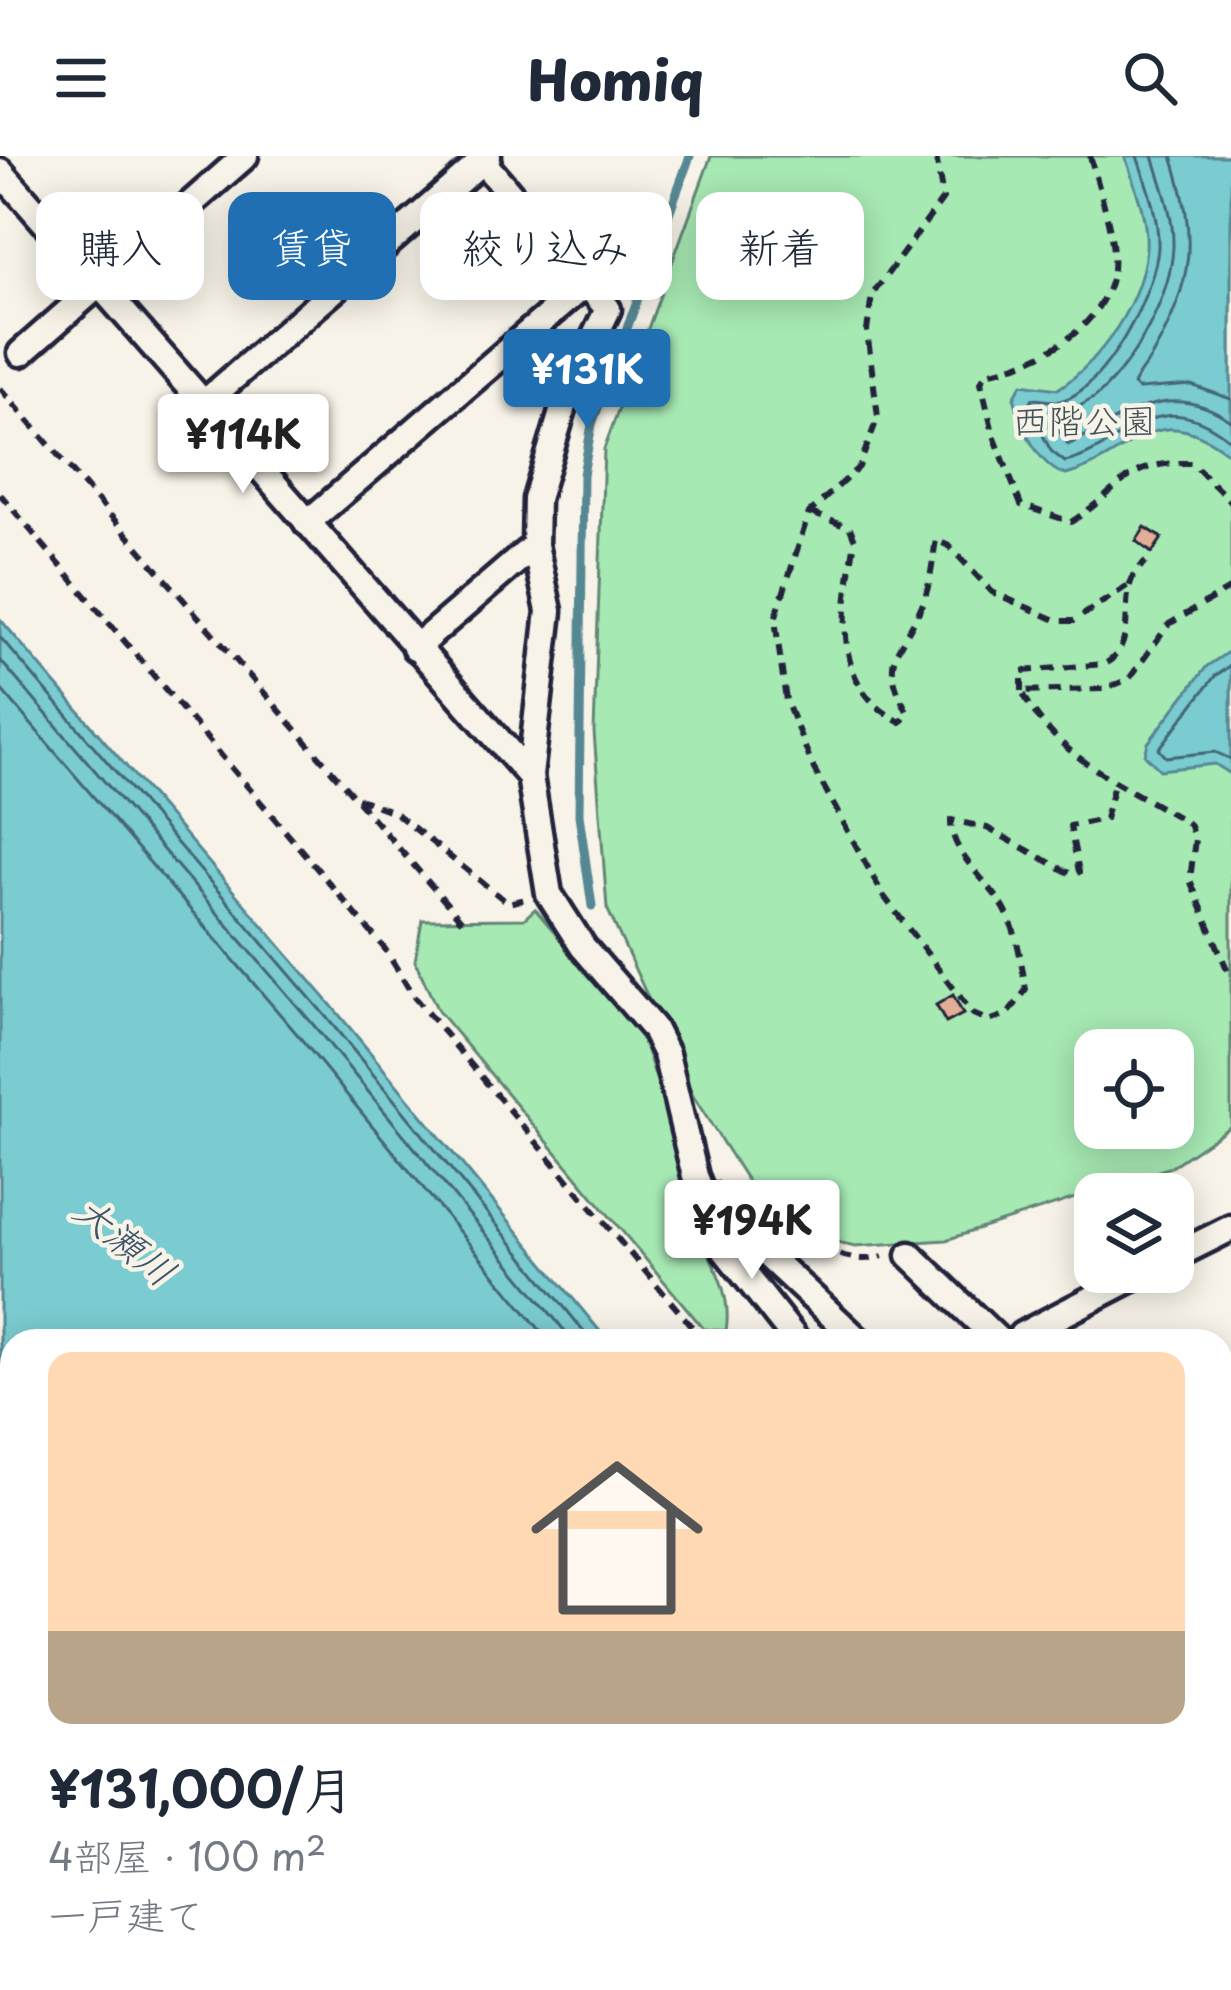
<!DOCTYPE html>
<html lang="ja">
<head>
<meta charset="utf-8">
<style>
	:root { --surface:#fff; --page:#f2f2f3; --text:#1f2937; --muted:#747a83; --line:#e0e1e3; --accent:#1f6fb2 }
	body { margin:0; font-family:"Playpen Sans","Klee One",sans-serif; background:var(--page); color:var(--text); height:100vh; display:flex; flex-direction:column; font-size:45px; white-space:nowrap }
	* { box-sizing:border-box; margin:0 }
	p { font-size:39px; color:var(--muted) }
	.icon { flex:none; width:66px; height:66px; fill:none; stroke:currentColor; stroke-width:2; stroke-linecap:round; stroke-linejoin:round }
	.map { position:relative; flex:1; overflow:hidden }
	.drawer { position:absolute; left:0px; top:1173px; width:1233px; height:663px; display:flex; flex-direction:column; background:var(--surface); border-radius:36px 36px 0 0; box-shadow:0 6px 30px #0003 }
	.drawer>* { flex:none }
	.banner { position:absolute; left:36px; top:36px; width:1161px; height:108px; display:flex; gap:24px }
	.tools { position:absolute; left:1074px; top:873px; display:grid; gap:24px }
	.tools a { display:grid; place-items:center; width:120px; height:120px; border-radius:24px; background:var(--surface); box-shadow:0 6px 30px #0003; font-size:60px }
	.price { position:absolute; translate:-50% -102px; padding:0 27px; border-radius:12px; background:#fff; color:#222; font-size:39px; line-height:78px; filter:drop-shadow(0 3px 6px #0008) }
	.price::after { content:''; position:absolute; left:50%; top:72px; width:36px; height:27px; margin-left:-18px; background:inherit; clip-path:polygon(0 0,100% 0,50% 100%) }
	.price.active { background:var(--accent); color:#fff }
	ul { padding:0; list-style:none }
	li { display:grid; align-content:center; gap:24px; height:636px; padding:0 48px }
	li+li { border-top:3px solid var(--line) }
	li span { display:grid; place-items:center; height:372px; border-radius:24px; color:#555 }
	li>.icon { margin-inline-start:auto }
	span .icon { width:216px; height:216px; fill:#fffc; stroke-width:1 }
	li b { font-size:51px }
	.tag { padding:0 42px; border-radius:24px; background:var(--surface); box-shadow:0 6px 30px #0003; font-size:42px; line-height:108px }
	.tag.active { background:var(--accent); color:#fff }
	header { display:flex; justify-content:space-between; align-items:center; height:156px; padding:0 48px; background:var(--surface); font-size:54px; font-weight:800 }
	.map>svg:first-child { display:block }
</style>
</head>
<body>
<header><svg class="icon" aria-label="menu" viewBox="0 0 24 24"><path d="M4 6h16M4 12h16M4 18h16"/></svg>Homiq<svg class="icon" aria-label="search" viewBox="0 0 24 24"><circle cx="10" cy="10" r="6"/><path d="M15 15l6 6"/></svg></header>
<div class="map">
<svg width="1231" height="1834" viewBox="0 0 1231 1834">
	<rect width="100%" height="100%" fill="#f7f3e8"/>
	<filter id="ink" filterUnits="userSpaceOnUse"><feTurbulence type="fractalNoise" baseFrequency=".00833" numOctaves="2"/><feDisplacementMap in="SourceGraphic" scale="24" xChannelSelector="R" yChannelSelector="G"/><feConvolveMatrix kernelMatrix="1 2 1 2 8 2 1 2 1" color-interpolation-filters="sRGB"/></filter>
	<g filter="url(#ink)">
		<!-- green -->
		<g fill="#a7e9b3" stroke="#648677" stroke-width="3" fill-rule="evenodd">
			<path d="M711 0H1231V970L1171 1011 946 1084 855 1090 778 1073 693 940 607 752 594 576 604 293ZM1095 894H1173V972H1095Z"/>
			<path d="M535 753 642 880 692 1030C683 1078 736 1117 726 1175L704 1173 438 855 415 805 422 764 524 763Z"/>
		</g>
		<!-- water -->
		<g fill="#7accd0" stroke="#578894" stroke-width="3">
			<path d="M1125 0H1231V300C1154 237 1134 301 1066 319 1037 310 1021 269 1014 241L1022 228 1058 233C1102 204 1142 145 1146 92 1148 61 1134 29 1125 0Z"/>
			<path d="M0 463 331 849 608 1185H12V1409L0 1402Z"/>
			<path d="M1231 494V618L1215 608 1160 614 1145 599 1148 587 1207 510Z"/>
			<path d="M487 1824H1168L1178 1834H496Z"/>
		</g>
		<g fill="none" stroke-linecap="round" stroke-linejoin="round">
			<!-- shore -->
			<g stroke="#456677" stroke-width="3">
				<path d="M1137 0C1147 30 1159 60 1158 91 1156 133 1105 235 1060 245 1052 246 1040 243 1032 243L1029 252 1051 295 1065 306C1125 293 1155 222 1231 285"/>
				<path d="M1153 0C1162 30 1174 59 1173 91 1171 140 1135 205 1099 238 1086 250 1061 255 1054 267L1068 289C1123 262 1169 221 1231 265"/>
				<path d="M1172 0C1197 79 1195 124 1153 198 1147 209 1138 217 1133 229L1139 233 1191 229 1231 243"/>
				<path d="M0 481 322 856 592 1185"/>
				<path d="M0 504 311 866 573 1185"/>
				<path d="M1231 509 1215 520 1159 593 1166 601 1215 596 1231 603"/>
				<path d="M0 532 297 878 549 1185"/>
			</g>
			<!-- stream -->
			<path stroke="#578894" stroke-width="9" d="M592 750 579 659 583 319 592 268 690 0"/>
		</g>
		<!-- building -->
		<g fill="#e2af96" stroke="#22223b" stroke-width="3">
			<path d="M1145 371 1162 382 1152 397 1136 385Z"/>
			<path d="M953 839 963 858 946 867 936 849Z"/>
		</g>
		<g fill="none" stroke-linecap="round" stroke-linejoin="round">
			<defs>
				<g id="street">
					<path d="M478 0 608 153 568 236 536 343 535 389 549 455 530 620 549 738 583 791 653 872 666 898 695 1020 725 1094 797 1185"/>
					<path d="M0 15 530 620"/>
					<path d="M21 197 245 0"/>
					<path d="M203 248 488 0"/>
					<path d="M307 367 635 85"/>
					<path d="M415 492 535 389"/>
					<path d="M712 1040 737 1071 859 1185"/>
					<path d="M910 1099 999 1185"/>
					<path d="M1173 1101 1231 1072"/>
					<path d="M1021 1185 1022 1179 1144 1116"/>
					<path d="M1221 1253 1231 1242"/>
					<path d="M1221 1401 1231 1411"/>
					<path d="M0 1502 12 1511"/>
					<path d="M1221 1539 1231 1549"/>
					<path d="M1221 1760 1231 1775"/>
					<path d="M340 1824 350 1834"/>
				</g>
			</defs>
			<!-- street casing -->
			<use href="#street" stroke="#22223b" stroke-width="33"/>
			<!-- path -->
			<g stroke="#22223b" stroke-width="6" stroke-dasharray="12 9" stroke-linecap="butt">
				<path d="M936 0 943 43 872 139 867 175 878 261 859 311 809 357 775 463 786 545 814 613 883 739 973 858 989 865 1008 858 1026 834C1021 806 1018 777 1004 752 988 724 950 698 951 664L987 672 1073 719 1079 716 1070 670 1105 663 1114 628"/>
				<path d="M1090 0C1098 29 1119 90 1112 119 1099 176 1038 207 986 217L981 226 993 277 1021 349 1071 366C1124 332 1124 305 1192 307L1231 346"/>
				<path d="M0 232 462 765"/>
				<path d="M0 338 385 793 414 841 704 1185"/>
				<path d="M811 357 850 372 855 384C845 449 827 530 901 566L908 557C878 500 898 502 921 451 931 429 932 407 936 384L949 390 992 436 1058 465H1074L1130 428"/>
				<path d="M1231 432 1169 468 1129 523 1104 533 1022 535C1055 603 1129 631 1189 668L1195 683 1190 724 1231 823"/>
				<path d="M1022 535V515L1105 508C1145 484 1109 433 1146 406"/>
				<path d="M357 642 394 656 508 747 526 743"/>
				<path d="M798 1094C830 1088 850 1111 883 1100"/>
			</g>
			<!-- street -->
			<use href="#street" stroke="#f7f3e8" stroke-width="24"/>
		</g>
	</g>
	<g text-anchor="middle" stroke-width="9" stroke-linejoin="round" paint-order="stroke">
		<!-- park labels -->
		<g font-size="36" fill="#435459" stroke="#f7f3e8">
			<text x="1084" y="278">西階公園</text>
		</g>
		<!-- water labels -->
		<g font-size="39" font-style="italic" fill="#3c5568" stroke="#f7f3e8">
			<text transform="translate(125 1085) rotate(39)" y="14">大瀬川</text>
		</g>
	</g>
</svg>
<div class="tools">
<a><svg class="icon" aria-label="locate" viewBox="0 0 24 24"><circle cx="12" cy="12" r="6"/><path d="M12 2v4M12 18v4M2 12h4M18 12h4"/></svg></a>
<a><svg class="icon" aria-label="layers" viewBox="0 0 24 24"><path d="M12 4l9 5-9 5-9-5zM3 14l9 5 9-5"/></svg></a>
</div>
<b class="price active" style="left:587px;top:275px">¥131K</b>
<b class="price" style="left:243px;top:340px">¥114K</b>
<b class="price" style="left:752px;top:1126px">¥194K</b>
<div class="banner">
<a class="tag">購入</a>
<a class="tag active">賃貸</a>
<a class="tag">絞り込み</a>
<a class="tag">新着</a>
</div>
<section class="drawer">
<ul>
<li><span style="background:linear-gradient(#ffd9b3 75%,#b9a48a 0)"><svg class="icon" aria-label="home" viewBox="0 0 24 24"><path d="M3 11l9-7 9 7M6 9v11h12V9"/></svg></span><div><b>¥131,000/月</b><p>4部屋 · 100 m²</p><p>一戸建て</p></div></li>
</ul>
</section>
</div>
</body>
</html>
